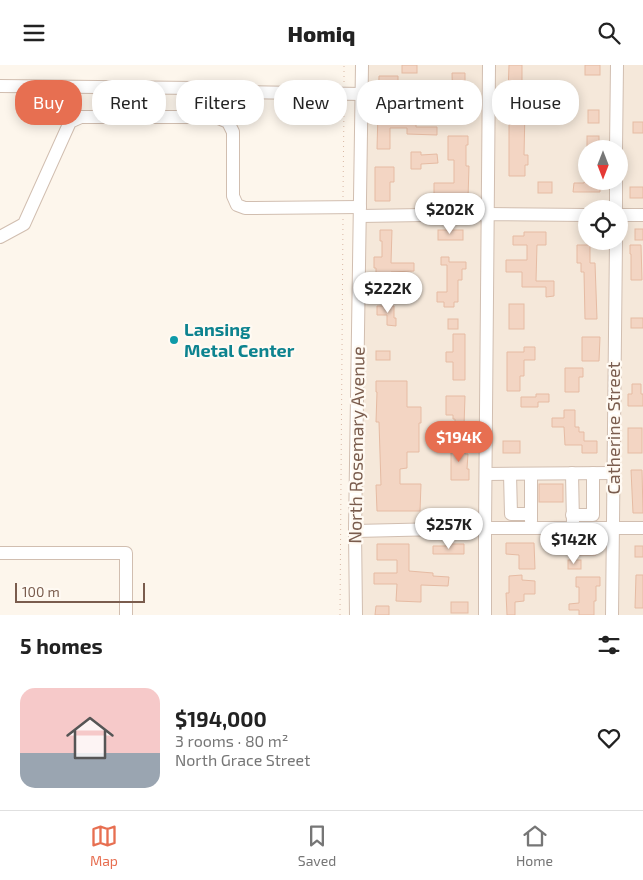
<!DOCTYPE html>
<html lang="en">
<head>
<meta charset="utf-8">
<style>
	:root { --surface:#fff; --page:#f2f2f2; --text:#222; --muted:#767676; --line:#e0e0e0; --accent:#e76f51 }
	body { margin:0; font-family:"Exo 2",sans-serif; background:var(--page); color:var(--text); height:100vh; display:flex; flex-direction:column; font-size:19px; white-space:nowrap }
	* { box-sizing:border-box; margin:0 }
	p { font-size:16px; color:var(--muted) }
	.icon { flex:none; width:28px; height:28px; fill:none; stroke:currentColor; stroke-width:2; stroke-linecap:round; stroke-linejoin:round }
	.map { position:relative; height:550px; overflow:hidden }
	.drawer { display:flex; flex-direction:column; background:var(--surface); flex:1 }
	.drawer>* { flex:none }
	.banner { position:absolute; left:15px; top:15px; width:614px; height:45px; display:flex; gap:10px }
	.needle { width:32px; rotate:180deg }
	.controls { position:absolute; left:578px; top:75px; display:grid; gap:10px }
	.controls a { display:grid; place-items:center; width:50px; height:50px; border-radius:50%; background:var(--surface); box-shadow:0 2px 12px #0003; font-size:25px }
	.scale { position:absolute; left:15px; bottom:12px; width:130px; box-sizing:border-box; padding-left:5px; border:2px solid #7a5c4d; border-top:0; font-size:14px; line-height:18px; white-space:nowrap; color:#7a5c4d; -webkit-text-stroke:4px #fffaf3; paint-order:stroke }
	.price { position:absolute; translate:-50% -42px; padding:0 11px; border-radius:18px; background:#fff; color:#222; font-size:16px; line-height:32px; filter:drop-shadow(0 1px 2px #0008) }
	.price::after { content:''; position:absolute; left:50%; top:30px; width:15px; height:11px; margin-left:-8px; background:inherit; clip-path:polygon(0 0,100% 0,50% 100%) }
	.price.selected { background:var(--accent); color:#fff }
	ul { padding:0; list-style:none }
	li { display:flex; align-items:center; gap:15px; height:125px; padding:0 20px }
	li span { display:grid; place-items:center; flex:none; width:140px; height:100px; border-radius:15px; color:#555 }
	li>.icon { margin-inline-start:auto }
	span .icon { width:60px; height:60px; fill:#fffc; stroke-width:1 }
	li b { font-size:21px }
	h2 { display:flex; justify-content:space-between; align-items:center; height:60px; padding:0 20px; font-size:21px }
	.pill { padding:0 18px; border-radius:20px; background:var(--surface); box-shadow:0 2px 12px #0003; font-size:18px; line-height:45px }
	.pill.selected { background:var(--accent); color:#fff }
	header { display:flex; justify-content:space-between; align-items:center; height:65px; padding:0 20px; background:var(--surface); font-size:22px; font-weight:800 }
	.menu { display:flex; justify-content:space-around; align-items:center; height:70px; border-top:1px solid var(--line); background:var(--surface); font-size:14px; color:var(--muted) }
	.menu a { display:grid; justify-items:center; gap:2px }
	.menu .selected { color:var(--accent) }
	.map>svg:first-child { display:block }
</style>
</head>
<body>
<header><svg class="icon" aria-label="menu" viewBox="0 0 24 24"><path d="M4 6h16M4 12h16M4 18h16"/></svg>Homiq<svg class="icon" aria-label="search" viewBox="0 0 24 24"><circle cx="10" cy="10" r="6"/><path d="M15 15l6 6"/></svg></header>
<div class="map">
<svg width="643" height="550" viewBox="0 0 643 550">
	<rect width="100%" height="100%" fill="#fdf6ec"/>
	<!-- residential -->
	<path fill="#f5e8da" fill-rule="evenodd" d="M361 0H643V550H357ZM586 84H619V116H586ZM586 144H619V176H586Z"/>
	<!-- building -->
	<g fill="#f3d5c3" stroke="#e6bba3">
		<rect x="402" y="0" width="15" height="8"/>
		<path d="M509 0H522V45H525L524 90H528V100H525V111H509V55H508V39H506V28H508Z"/>
		<rect x="585" y="0" width="15" height="10"/>
		<path d="M452 8H465V47H453Z"/>
		<path d="M379 11H398V21H392V52H398V53H416V62H437V70L407 69V63H390V84H377Z"/>
		<rect x="588" y="45" width="11" height="13"/>
		<rect x="633" y="57" width="10" height="11"/>
		<path d="M448 71H468V80H466V101H469L468 133 434 132V118H454V95H448Z"/>
		<rect x="587" y="71" width="12" height="13"/>
		<path d="M411 87H421V90L437 89 438 98 421 99V104H411Z"/>
		<path d="M375 102H394V117H390V136H375Z"/>
		<rect x="538" y="117" width="14" height="11"/>
		<path d="M584 117H600V127H573L574 118H584Z"/>
		<rect x="630" y="122" width="13" height="11"/>
		<rect x="635" y="164" width="8" height="11"/>
		<path d="M380 165H392L391 198H414V206L391 207V219H376V203H374V192H382V176H380Z"/>
		<rect x="438" y="165" width="25" height="10"/>
		<path d="M524 167H546V180H537L536 216H554V231L546 232V222H522V207H506V195H527V180H513V171H524Z"/>
		<path d="M577 180H590V198H595L597 254H585L584 207H581V198H577Z"/>
		<path d="M630 180H641L642 215H631V189H630Z"/>
		<path d="M441 192H449V197H466V204H462V215H458V237H454V242H444V237H437V227H447V200H441Z"/>
		<rect x="509" y="239" width="15" height="25"/>
		<path d="M377 241H394V253H396V261L387 260V250H377Z"/>
		<rect x="631" y="253" width="12" height="10"/>
		<rect x="448" y="254" width="10" height="10"/>
		<path d="M453 269H465V315H453V297H446V287H453Z"/>
		<path d="M582 272H600L599 296H582Z"/>
		<path d="M524 282H535V295H524V311H520V326H507V287H524Z"/>
		<rect x="376" y="286" width="14" height="9"/>
		<path d="M565 303H583V312H579V327H565Z"/>
		<path d="M376 316H407V342H421V358H419V387H407V403L400 404V419H421L420 446H377L376 420H381L379 357H376L377 327H376Z"/>
		<path d="M632 319H641V329H643V341H628V329H632Z"/>
		<path d="M536 329H549V337H538V342H521V332H536Z"/>
		<path d="M446 331H465L464 361H468V372H459V366H455V354H453V350H446Z"/>
		<path d="M564 345H575V362H579V367H584V376H597V388H582V380H565L564 362H552V353H564Z"/>
		<rect x="628" y="363" width="14" height="25"/>
		<rect x="503" y="376" width="17" height="12"/>
		<path d="M451 380H465V389H468L467 404H469V415H451Z"/>
		<path d="M631 405H642L643 448H633Z"/>
		<rect x="539" y="419" width="24" height="18"/>
		<path d="M585 477H600V485H596V490H576V479L585 480Z"/>
		<path d="M506 478H534L535 504H519V490L506 489Z"/>
		<path d="M377 479H409V506L433 508V511L449 512 448 521 421 520V537L396 536 397 519H374V508H397V495H377Z"/>
		<path d="M450 479H464V489H433V481H451Z"/>
		<rect x="635" y="481" width="8" height="11"/>
		<rect x="568" y="495" width="13" height="9"/>
		<path d="M522 510V515L535 516V529H524V536L515 537V550H507L506 528H509V511Z"/>
		<path d="M636 510H643V543H635Z"/>
		<path d="M576 512H600V521H596V536H594V550H579V545H569V539L579 538V522H576Z"/>
		<rect x="451" y="537" width="17" height="11"/>
		<path d="M376 541H389V550H375Z"/>
	</g>
	<g fill="none" stroke-linecap="round" stroke-linejoin="round">
		<defs>
			<g id="minor">
				<path d="M0 21 197 23 235 27 362 29"/>
				<path d="M616 84 617 0"/>
				<path d="M616 144V116"/>
				<path d="M619 150H643"/>
				<path d="M360 151 488 149 586 150"/>
				<path d="M0 172 24 159 70 57 81 52H216L228 57 233 67V131L237 140 245 143 360 142"/>
				<path d="M572 408 573 458"/>
				<path d="M486 409 613 408"/>
				<path d="M510 409 511 449H531"/>
				<path d="M531 409V456"/>
				<path d="M572 450H593V408"/>
				<path d="M355 466 485 463H643"/>
				<path d="M0 488H126V550"/>
				<path d="M356 550 355 466 362 0"/>
				<path d="M485 550V463L489 0"/>
				<path d="M612 550 616 176"/>
			</g>
		</defs>
		<!-- minor casing -->
		<use href="#minor" stroke="#d1beb0" stroke-width="14"/>
		<!-- path -->
		<g stroke="#d9b8a5" stroke-width="1" stroke-dasharray="1 4" stroke-linecap="butt">
			<path d="M344 17V0"/>
			<path d="M343 132 344 41"/>
			<path d="M340 550 343 153"/>
		</g>
		<!-- minor -->
		<use href="#minor" stroke="#fff" stroke-width="12"/>
	</g>
	<!-- markers -->
	<circle fill="#0f9aa8" stroke="#fffaf3" stroke-width="2" cx="174" cy="275" r="5"/>
	<g text-anchor="middle" stroke-width="4.5" stroke-linejoin="round" paint-order="stroke">
		<!-- culture labels -->
		<g font-size="18" font-weight="bold" fill="#0d838f" stroke="#fffaf3" text-anchor="start">
			<text x="184" y="271">Lansing<tspan x="184" dy="21">Metal Center</tspan></text>
		</g>
		<!-- street labels -->
		<g font-size="18" fill="#7a5c4d" stroke="#fffaf3">
			<text transform="translate(614 363) rotate(-90)" y="6">Catherine Street</text>
			<text transform="translate(357 380) rotate(-89)" y="6">North Rosemary Avenue</text>
		</g>
	</g>
</svg>
<div class="controls">
<a><svg class="needle" viewBox="-14 -14 28 28"><path d="M0-13l5 13h-10z" fill="#e53935"/><path d="M0 13l5-13h-10z" fill="#767676"/></svg></a>
<a><svg class="icon" aria-label="locate" viewBox="0 0 24 24"><circle cx="12" cy="12" r="6"/><path d="M12 2v4M12 18v4M2 12h4M18 12h4"/></svg></a>
</div>
<div class="scale">100 m</div>
<b class="price" style="left:450px;top:170px">$202K</b>
<b class="price" style="left:388px;top:249px">$222K</b>
<b class="price selected" style="left:459px;top:398px">$194K</b>
<b class="price" style="left:449px;top:485px">$257K</b>
<b class="price" style="left:574px;top:500px">$142K</b>
<div class="banner">
<a class="pill selected">Buy</a>
<a class="pill">Rent</a>
<a class="pill">Filters</a>
<a class="pill">New</a>
<a class="pill">Apartment</a>
<a class="pill">House</a>
</div>
</div>
<section class="drawer">
<h2>5 homes<svg class="icon" aria-label="filters" viewBox="0 0 24 24"><path d="M4 7h16M4 17h16"/><circle cx="9" cy="7" r="2"/><circle cx="15" cy="17" r="2"/></svg></h2>
<ul>
<li><span style="background:linear-gradient(#f6c9c9 65%,#9aa5b1 0)"><svg class="icon" aria-label="home" viewBox="0 0 24 24"><path d="M3 11l9-7 9 7M6 9v11h12V9"/></svg></span><div><b>$194,000</b><p>3 rooms · 80 m²</p><p>North Grace Street</p></div><svg class="icon" aria-label="heart" viewBox="0 0 24 24"><path d="M12 20l-8-8c-3-5 5-10 8-4 3-6 11-1 8 4z"/></svg></li>
</ul>
</section>
<nav class="menu">
<a class="selected"><svg class="icon" aria-label="map" viewBox="0 0 24 24"><path d="M3 6l6-2 6 2 6-2v14l-6 2-6-2-6 2zM9 4v14M15 6v14"/></svg>Map</a>
<a><svg class="icon" aria-label="saved" viewBox="0 0 24 24"><path d="M7 4h10v16l-5-4-5 4z"/></svg>Saved</a>
<a><svg class="icon" aria-label="home" viewBox="0 0 24 24"><path d="M3 11l9-7 9 7M6 9v11h12V9"/></svg>Home</a>
</nav>
</body>
</html>
